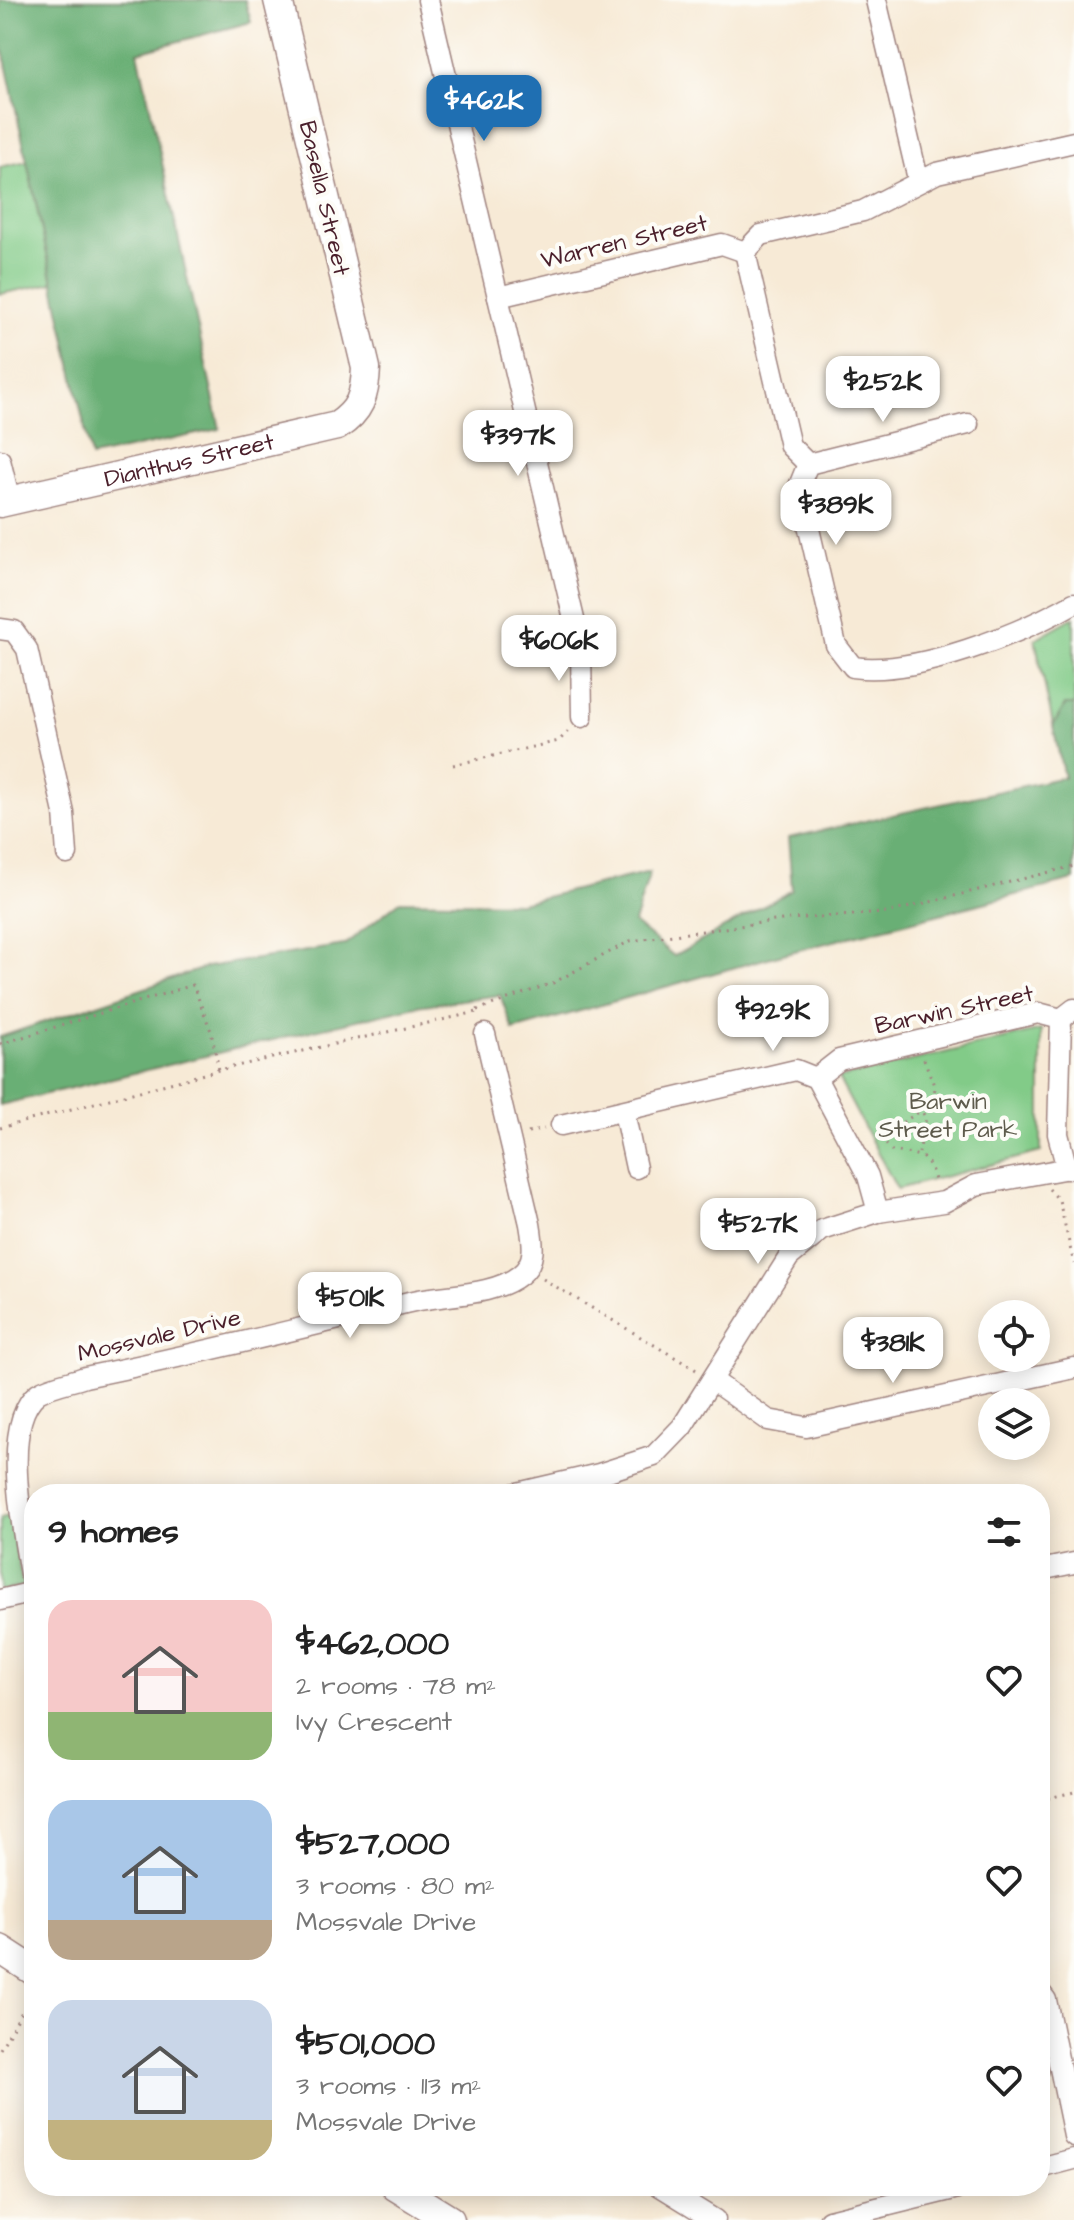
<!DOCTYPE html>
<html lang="en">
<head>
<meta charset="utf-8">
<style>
	:root { --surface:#fff; --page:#f6f6f6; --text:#222; --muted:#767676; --accent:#1f6fb2 }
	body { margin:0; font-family:"Architects Daughter",sans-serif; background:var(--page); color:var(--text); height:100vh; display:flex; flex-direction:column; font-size:30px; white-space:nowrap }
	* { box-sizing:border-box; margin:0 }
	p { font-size:26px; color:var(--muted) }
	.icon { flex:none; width:44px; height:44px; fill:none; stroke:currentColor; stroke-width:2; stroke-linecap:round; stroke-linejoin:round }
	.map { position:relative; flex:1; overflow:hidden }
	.details { position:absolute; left:24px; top:1484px; width:1026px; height:712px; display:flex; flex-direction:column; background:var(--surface); border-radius:32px; box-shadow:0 4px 20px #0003 }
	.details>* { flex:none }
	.fabs { position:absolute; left:978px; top:1300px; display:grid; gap:16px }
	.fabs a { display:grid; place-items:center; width:72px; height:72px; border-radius:50%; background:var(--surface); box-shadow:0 4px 20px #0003; font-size:40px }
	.price { position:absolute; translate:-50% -68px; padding:0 18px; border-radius:16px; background:#fff; color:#222; font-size:26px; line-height:52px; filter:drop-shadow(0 2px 4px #0008) }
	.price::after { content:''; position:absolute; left:50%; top:48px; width:24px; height:18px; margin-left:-12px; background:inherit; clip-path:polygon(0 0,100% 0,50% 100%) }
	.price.active { background:var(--accent); color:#fff }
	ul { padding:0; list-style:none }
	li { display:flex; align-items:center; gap:24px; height:200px; padding:0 24px }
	li span { display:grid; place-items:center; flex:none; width:224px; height:160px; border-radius:24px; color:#555 }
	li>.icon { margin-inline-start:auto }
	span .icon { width:96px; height:96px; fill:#fffc; stroke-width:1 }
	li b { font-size:34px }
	h2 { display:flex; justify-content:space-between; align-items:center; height:96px; padding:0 24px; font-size:34px }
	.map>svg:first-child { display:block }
</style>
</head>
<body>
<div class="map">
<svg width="1074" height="2220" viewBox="0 0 1074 2220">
	<rect width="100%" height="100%" fill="#fdfcf7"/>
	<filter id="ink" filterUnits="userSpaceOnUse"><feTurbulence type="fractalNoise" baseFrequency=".0125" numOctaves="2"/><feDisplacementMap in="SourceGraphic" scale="16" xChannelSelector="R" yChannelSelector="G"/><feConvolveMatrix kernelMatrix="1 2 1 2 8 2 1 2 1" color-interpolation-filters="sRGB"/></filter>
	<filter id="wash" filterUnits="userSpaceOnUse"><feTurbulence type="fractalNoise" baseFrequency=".006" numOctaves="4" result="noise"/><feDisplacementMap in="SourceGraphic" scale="32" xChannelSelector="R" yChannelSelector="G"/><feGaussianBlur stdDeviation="1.8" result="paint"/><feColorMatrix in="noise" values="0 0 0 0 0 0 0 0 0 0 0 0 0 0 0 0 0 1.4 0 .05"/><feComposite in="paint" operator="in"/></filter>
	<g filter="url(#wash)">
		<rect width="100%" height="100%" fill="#f7ead6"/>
		<!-- green -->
		<g fill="#82cb88" stroke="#66755a" stroke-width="2">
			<path d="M27 161 53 283 0 294V167Z"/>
			<path d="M1074 617V775L1064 777 1035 639Z"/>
			<path d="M1041 1030V1152L897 1189 838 1078Z"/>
			<path d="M9 1516 23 1586 0 1591V1518Z"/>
		</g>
		<!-- forest -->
		<g fill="#69af74" stroke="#5a6750" stroke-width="2">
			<path d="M0 0H245L251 22 138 52 220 429 91 457 0 36Z"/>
			<path d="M1065 705H1074V880L775 956 513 1030 500 995 416 1006 0 1105V1037L207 967 344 945 400 901 520 903 650 872 634 923 674 956 792 890 788 838 1064 777 1053 726Z"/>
		</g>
	</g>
	<g filter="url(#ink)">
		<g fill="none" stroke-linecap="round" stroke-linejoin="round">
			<defs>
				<g id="street">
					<path d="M428 0 581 649 582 717"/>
					<path d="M876 0 918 179"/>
					<path d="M745 252 790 446 808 464 799 486 836 645 853 667C915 676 1020 634 1074 603"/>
					<path d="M498 297 722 244 745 252 761 235 863 211 937 173 1074 142"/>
					<path d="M0 460 10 501"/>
					<path d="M808 464 968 424"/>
					<path d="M0 629 14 631 27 649 64 813 67 854"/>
					<path d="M816 1078 839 1060 1038 1013 1061 1019"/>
					<path d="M624 1112 636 1168"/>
					<path d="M561 1125 796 1070 816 1078 868 1176 878 1212"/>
					<path d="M1067 1169 1058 1134 1061 1019 1074 1009"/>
					<path d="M712 1380 768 1420 806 1427 1074 1368"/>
					<path d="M513 1494 599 1474 654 1456 682 1427 789 1257 822 1230 878 1212 944 1202 976 1185 1074 1167"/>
					<path d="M1040 1570 1074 1563"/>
					<path d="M34 1579 30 1574C23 1528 0 1423 38 1393 51 1385 71 1382 85 1377 196 1355 304 1327 414 1301 446 1294 494 1296 520 1275 537 1262 533 1242 530 1224L485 1034"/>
					<path d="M0 1600 34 1592"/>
					<path d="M1040 1992 1046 2000 1074 2136"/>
					<path d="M1040 2168 1074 2159"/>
					<path d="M660 2186 715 2220"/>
					<path d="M829 2220 966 2186"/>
				</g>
				<g id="secondary">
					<path id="s1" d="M0 503 337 426C360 411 365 396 366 368L278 0"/>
					<path d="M0 1949 34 1971"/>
					<path d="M395 2186 450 2220"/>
				</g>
			</defs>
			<!-- street casing -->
			<use href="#street" stroke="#a08480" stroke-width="23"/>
			<!-- secondary casing -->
			<use href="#secondary" stroke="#a08480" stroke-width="31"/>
			<!-- path -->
			<g stroke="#a08480" stroke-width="3" stroke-dasharray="2 6" stroke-linecap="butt">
				<path d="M453 765 559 741 570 729"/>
				<path d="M477 1010 553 983 630 941 789 919 886 913 1074 866"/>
				<path d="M0 1044 193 985 211 1031 219 1070"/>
				<path d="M924 1059 935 1088 932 1104 890 1130 885 1143 892 1151C921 1156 928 1152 936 1184"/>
				<path d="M910 1093 926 1118 919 1153"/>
				<path d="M0 1128 219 1070 477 1012"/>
				<path d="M528 1133 544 1129"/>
				<path d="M1049 1189 1059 1200 1074 1264"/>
				<path d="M543 1279 698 1371"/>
				<path d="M1040 1800 1074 1792"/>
				<path d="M0 2049 32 1995"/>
			</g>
			<!-- street -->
			<use href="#street" stroke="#fff" stroke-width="20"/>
			<!-- secondary -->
			<use href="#secondary" stroke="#fff" stroke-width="28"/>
		</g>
	</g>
	<g text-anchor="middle" stroke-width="8" stroke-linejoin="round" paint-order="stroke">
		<!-- street labels -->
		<g font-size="24" fill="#4a1f2b" stroke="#fdfcf7">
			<text transform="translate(325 198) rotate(77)" y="8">Basella Street</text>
			<text transform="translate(624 241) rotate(-13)" y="8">Warren Street</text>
			<text dy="8" stroke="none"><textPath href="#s1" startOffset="194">Dianthus Street</textPath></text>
			<text transform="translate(954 1009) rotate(-12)" y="8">Barwin Street</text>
			<text transform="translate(159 1335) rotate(-13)" y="8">Mossvale Drive</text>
		</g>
		<!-- park labels -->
		<g font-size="24" fill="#5e5b4c" stroke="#fdfcf7">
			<text x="948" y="1109">Barwin<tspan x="948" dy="28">Street Park</tspan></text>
		</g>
	</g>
</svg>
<div class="fabs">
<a><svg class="icon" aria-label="locate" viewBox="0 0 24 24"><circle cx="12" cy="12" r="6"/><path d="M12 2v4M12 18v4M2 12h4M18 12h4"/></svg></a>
<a><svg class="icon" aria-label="layers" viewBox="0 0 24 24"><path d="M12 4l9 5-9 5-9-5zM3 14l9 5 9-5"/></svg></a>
</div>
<b class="price active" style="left:484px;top:143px">$462K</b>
<b class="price" style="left:883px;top:424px">$252K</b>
<b class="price" style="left:518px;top:478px">$397K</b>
<b class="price" style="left:836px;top:547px">$389K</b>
<b class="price" style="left:559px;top:683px">$606K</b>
<b class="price" style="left:773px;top:1053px">$929K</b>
<b class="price" style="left:758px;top:1266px">$527K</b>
<b class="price" style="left:350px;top:1340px">$501K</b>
<b class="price" style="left:893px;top:1385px">$381K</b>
<section class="details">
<h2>9 homes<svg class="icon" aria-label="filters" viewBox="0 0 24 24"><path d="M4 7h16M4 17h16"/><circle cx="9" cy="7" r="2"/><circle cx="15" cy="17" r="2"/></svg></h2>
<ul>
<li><span style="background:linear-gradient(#f6c9c9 70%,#8fb573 0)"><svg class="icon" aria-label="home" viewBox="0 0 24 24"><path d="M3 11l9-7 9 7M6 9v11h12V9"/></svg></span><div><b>$462,000</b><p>2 rooms · 78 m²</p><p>Ivy Crescent</p></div><svg class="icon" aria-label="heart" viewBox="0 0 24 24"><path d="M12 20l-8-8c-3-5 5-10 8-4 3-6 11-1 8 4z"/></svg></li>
<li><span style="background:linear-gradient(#a9c7e8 75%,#b9a48a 0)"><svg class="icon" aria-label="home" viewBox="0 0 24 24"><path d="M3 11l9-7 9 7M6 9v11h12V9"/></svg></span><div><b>$527,000</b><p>3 rooms · 80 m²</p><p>Mossvale Drive</p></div><svg class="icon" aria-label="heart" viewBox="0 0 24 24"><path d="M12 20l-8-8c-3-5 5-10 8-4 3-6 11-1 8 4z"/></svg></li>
<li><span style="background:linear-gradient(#c9d6e8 75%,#c2b280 0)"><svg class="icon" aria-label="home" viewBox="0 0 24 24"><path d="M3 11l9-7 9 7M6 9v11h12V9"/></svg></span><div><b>$501,000</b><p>3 rooms · 113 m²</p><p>Mossvale Drive</p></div><svg class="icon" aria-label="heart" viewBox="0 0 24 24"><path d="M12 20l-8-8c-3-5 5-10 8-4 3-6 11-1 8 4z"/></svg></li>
</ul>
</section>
</div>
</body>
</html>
